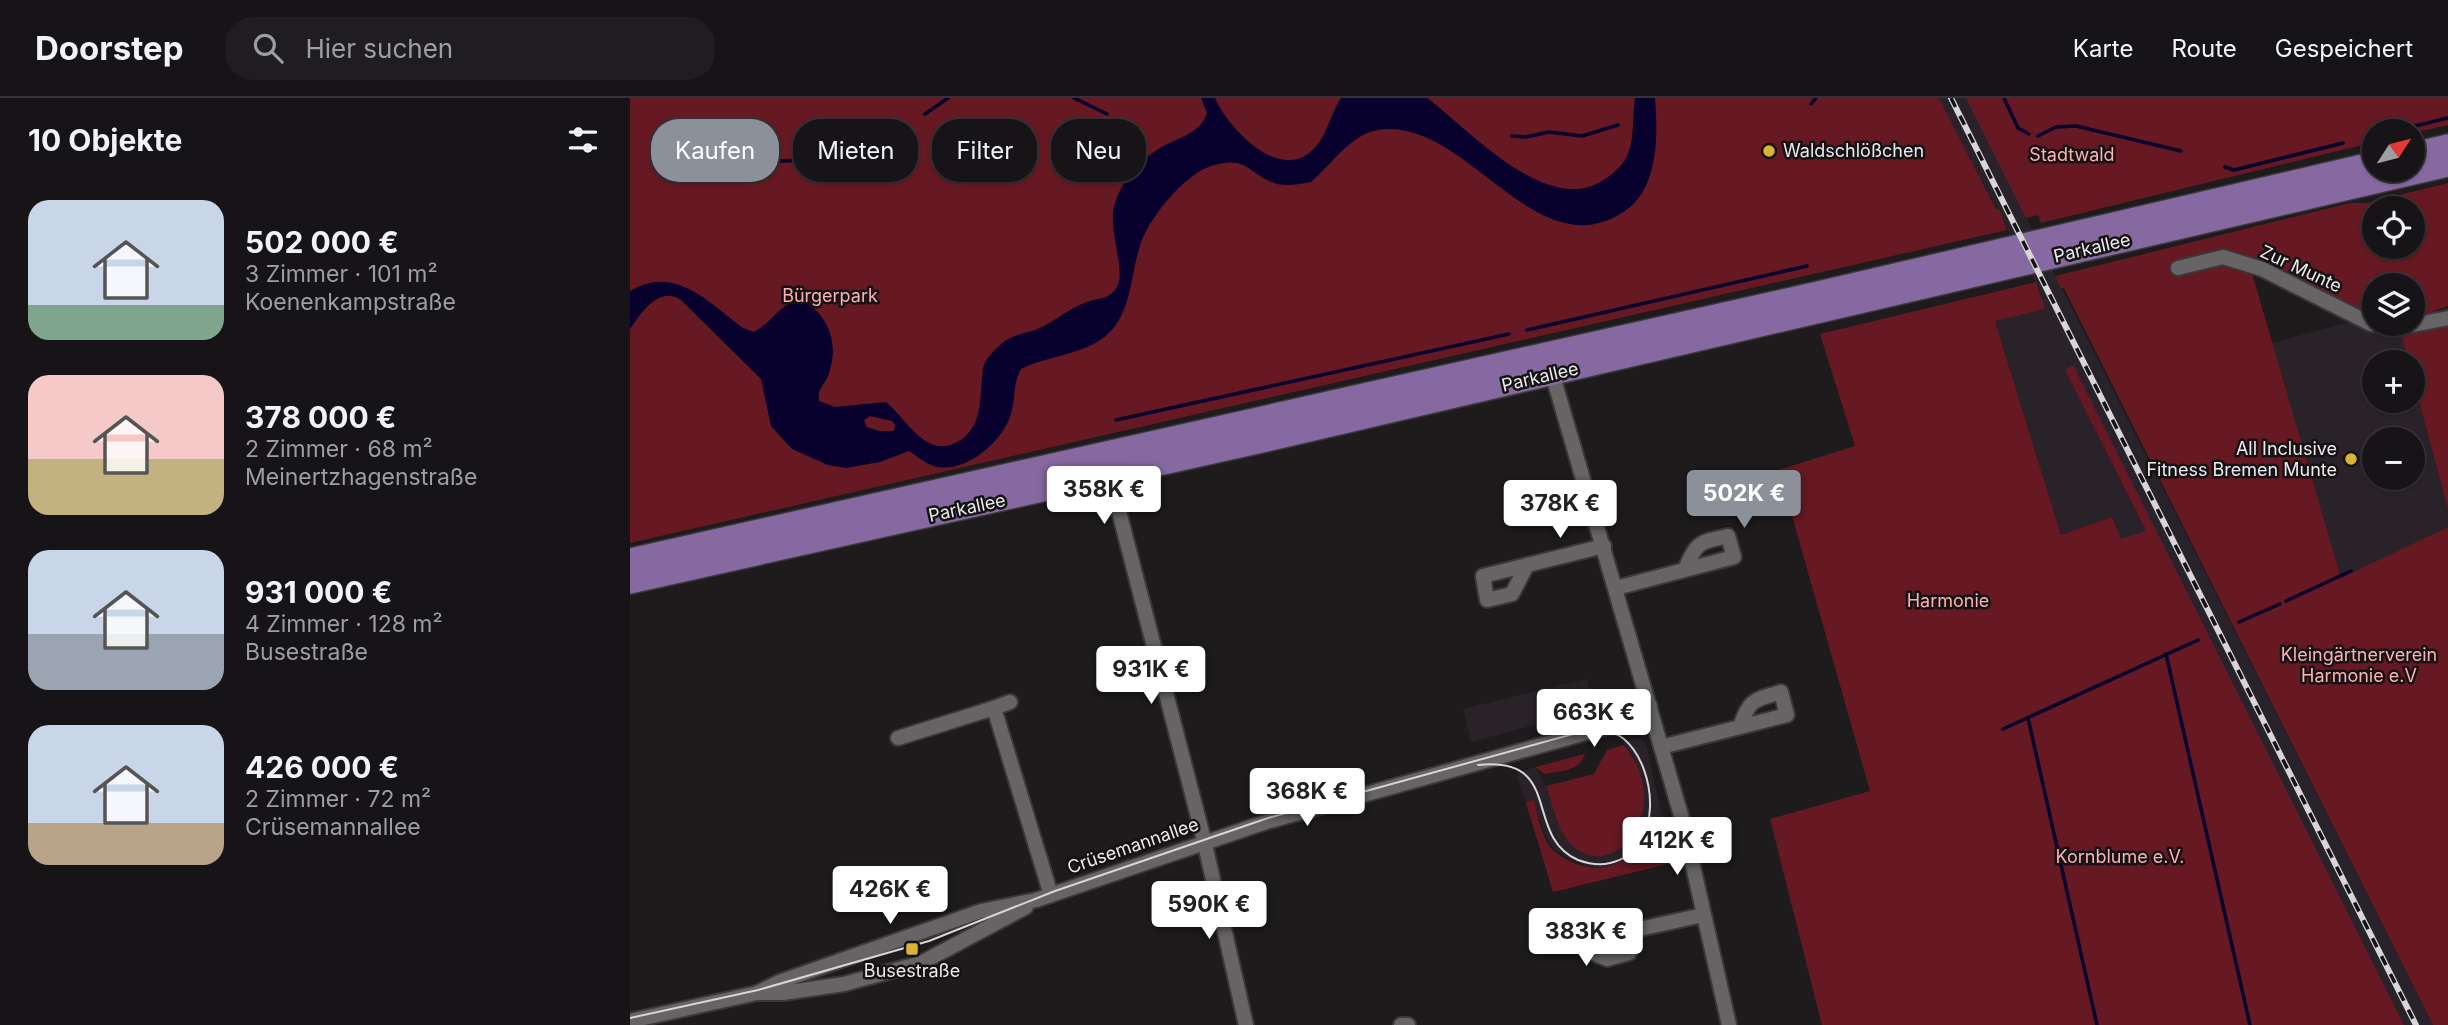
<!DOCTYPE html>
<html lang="de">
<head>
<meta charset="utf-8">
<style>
	:root { --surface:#161416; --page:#1f1d1f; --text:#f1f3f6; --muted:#9e9ea1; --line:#353335; --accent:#8c9099 }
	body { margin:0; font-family:Inter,sans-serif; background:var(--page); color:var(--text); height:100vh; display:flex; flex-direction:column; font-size:26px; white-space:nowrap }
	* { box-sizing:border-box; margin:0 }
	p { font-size:23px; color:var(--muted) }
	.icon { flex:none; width:38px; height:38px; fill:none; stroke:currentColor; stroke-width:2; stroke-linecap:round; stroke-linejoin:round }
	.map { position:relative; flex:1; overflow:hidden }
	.drawer { display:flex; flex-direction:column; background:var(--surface); width:630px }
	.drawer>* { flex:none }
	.banner { position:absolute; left:21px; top:21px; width:665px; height:63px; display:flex; gap:14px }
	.needle { width:46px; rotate:54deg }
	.controls { position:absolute; left:1732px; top:21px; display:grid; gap:14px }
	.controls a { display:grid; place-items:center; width:63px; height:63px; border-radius:50%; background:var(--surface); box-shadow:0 2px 5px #0004,0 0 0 2px var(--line); font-size:35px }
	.price { position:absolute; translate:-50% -60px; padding:0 16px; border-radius:7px; background:#fff; color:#222; font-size:23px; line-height:46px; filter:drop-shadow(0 2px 4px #0008) }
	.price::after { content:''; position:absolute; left:50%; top:42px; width:21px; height:16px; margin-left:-10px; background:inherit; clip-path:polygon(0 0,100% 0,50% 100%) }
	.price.on { background:var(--accent); color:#fff }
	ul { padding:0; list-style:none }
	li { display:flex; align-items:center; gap:21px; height:175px; padding:0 28px }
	li span { display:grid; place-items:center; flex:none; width:196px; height:140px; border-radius:21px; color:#555 }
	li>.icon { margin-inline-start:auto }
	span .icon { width:84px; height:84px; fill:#fffc; stroke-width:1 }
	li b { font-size:30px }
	h2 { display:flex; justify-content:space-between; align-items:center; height:84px; padding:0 28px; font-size:30px }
	.tag { padding:0 24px; border-radius:28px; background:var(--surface); box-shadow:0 2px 5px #0004,0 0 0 2px var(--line); font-size:24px; line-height:63px }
	.tag.on { background:var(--accent); color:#fff }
	header { display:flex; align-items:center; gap:42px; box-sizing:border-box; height:98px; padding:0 35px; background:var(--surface); border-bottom:2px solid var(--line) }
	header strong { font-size:33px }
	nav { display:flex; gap:38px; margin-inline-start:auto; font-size:24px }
	.search { width:490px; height:63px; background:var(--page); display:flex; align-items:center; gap:18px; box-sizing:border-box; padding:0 24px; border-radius:28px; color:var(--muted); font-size:26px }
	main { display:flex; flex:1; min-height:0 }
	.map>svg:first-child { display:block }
</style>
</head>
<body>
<header>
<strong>Doorstep</strong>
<div class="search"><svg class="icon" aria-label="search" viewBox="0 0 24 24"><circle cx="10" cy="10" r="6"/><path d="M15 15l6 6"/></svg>Hier suchen</div>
<nav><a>Karte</a><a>Route</a><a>Gespeichert</a></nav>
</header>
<main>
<section class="drawer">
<h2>10 Objekte<svg class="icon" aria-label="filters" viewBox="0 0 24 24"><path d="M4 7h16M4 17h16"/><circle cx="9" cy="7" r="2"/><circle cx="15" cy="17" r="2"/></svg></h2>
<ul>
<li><span style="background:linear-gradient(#c9d6e8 75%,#7fa58c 0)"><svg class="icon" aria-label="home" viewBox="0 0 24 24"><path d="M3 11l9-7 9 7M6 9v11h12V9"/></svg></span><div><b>502 000 €</b><p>3 Zimmer · 101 m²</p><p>Koenenkampstraße</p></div></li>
<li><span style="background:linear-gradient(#f6c9c9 60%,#c2b280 0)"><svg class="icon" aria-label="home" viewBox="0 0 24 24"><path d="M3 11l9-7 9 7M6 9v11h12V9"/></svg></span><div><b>378 000 €</b><p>2 Zimmer · 68 m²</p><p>Meinertzhagenstraße</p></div></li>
<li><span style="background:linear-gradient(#c9d6e8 60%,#9aa5b1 0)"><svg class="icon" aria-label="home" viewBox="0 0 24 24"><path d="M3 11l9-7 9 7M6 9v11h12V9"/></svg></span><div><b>931 000 €</b><p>4 Zimmer · 128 m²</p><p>Busestraße</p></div></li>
<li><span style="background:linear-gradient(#c9d6e8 70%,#b9a48a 0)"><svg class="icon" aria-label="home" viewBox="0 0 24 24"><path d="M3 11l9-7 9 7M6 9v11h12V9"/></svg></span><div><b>426 000 €</b><p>2 Zimmer · 72 m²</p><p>Crüsemannallee</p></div></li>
</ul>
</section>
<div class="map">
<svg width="1818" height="927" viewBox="0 0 1818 927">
	<rect width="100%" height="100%" fill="#1e1b1d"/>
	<!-- built -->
	<g fill="#2a2229" fill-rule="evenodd">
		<path d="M1309 0H1336L1803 927H1774L1435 271 1516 434 1491 442 1482 419 1431 437 1365 222 1414 211 1408 198 1412 197Z"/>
		<path d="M1723 223 1738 231 1771 237 1779 264H1745V303H1783V281L1818 411V429L1711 481 1642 245ZM1745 341H1783V380H1745Z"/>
		<path d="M957 581 964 611 841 644 833 611Z"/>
		<path d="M1008 640 1016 645 1036 738 1030 728 1023 730 1004 758 995 764 971 770 956 768 925 753 914 735 904 703 896 705 886 676 905 669 916 688 934 738 946 750 959 756H977L1003 658 993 644Z"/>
	</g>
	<!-- green -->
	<g fill="#661922" fill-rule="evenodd">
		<path d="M0 0H1309L1366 111H1369L1377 132 0 445Z"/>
		<path d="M1336 0H1818V27L1783 35 1745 33V44L1411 125 1408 117 1396 120Z"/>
		<path d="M1818 85V208L1783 221V187H1745V218L1635 166 1593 155 1545 166 1548 178 1595 165 1621 172 1711 480 1818 429V927H1803L1434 190H1431L1425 178 1720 105H1737ZM1745 110H1783V149H1745Z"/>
		<path d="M1406 184 1415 211 1365 223 1431 437 1482 419 1491 441 1516 433 1435 272 1443 267 1774 927H1192L1140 721 1240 693 1149 372 1225 348 1190 236Z"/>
		<path d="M1818 223V411L1783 281V264H1779L1771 237Z"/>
		<path d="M994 647C1050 717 975 795 935 739 926 725 922 704 916 688L964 676 977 652Z"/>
		<path d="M955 656C950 673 931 673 915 676L905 669Z"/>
		<path d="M904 702C908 717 912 743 924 753 960 782 1004 772 1023 730L1030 727 1042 765 923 794 896 705Z"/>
	</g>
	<!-- water -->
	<path fill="#08002d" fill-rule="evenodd" d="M571 0H585C597 28 644 80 678 56 697 42 699 18 711 0H797C839 31 918 121 975 81 983 76 993 67 997 58 1005 41 1002 18 1005 0H1025C1028 36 1029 90 995 113 905 174 837 18 748 32 721 36 701 67 681 84 670 86 655 89 644 85 617 75 618 57 581 68 555 76 519 120 511 145 500 175 503 211 479 235 456 257 419 257 391 271 382 287 386 303 380 319 371 344 337 374 308 369 297 367 288 359 279 353L250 364 216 370 198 367 162 351 141 328 131 281 51 202C29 187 11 215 0 231V193C45 166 78 204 113 230L124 234C142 225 150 205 171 201 199 217 210 246 198 278 194 288 187 290 189 303L205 309 256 304C275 319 294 358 323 346 355 333 349 298 353 271 355 260 364 253 371 246 381 237 393 236 405 232 424 225 438 210 457 204 467 200 477 202 485 192 499 177 476 131 485 105 492 83 509 63 527 52 545 40 570 37 577 15ZM240 318 262 323 265 327 264 333H238L234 322Z"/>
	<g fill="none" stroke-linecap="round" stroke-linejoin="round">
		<!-- stream -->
		<g stroke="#08002d" stroke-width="3.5">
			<path d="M444 0 477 16"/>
			<path d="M1374 0 1388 30 1399 36"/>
			<path d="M1181 6 1186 0"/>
			<path d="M295 16 318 0"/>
			<path d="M1777 30 1818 20"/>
			<path d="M882 38 896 39 919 34 952 38 988 27"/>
			<path d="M1408 38 1426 29 1446 28 1551 53"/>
			<path d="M102 56 124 57"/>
			<path d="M131 60C169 71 210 49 245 34"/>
			<path d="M1595 69 1604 72 1713 45"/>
			<path d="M897 232 1177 168"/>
			<path d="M486 322 879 236"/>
			<path d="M234 330 253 336"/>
			<path d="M1656 503 1721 473"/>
			<path d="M1609 524 1650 506"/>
			<path d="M1536 556 1620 927"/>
			<path d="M1398 620 1467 927"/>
			<path d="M1373 631 1568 542"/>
		</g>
		<defs>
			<g id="street">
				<path d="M1548 170 1593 159 1632 171 1741 226 1778 228 1818 220"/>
				<path d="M920 268 1053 724 1099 927"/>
				<path d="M478 371 574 742 616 927"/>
				<path d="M896 469 882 496 857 502 853 478 974 448"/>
				<path d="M986 490 1104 459 1098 438C1069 444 1067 444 1055 471"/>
				<path d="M1151 594 1157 617 1110 629C1119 601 1124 602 1151 594Z"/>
				<path d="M364 610 380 604"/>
				<path d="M977 629 1001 614 1020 608"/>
				<path d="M268 640 364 610 421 797"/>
				<path d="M1031 649 1110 629"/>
				<path d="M1006 833 999 855 977 861 967 857 973 839 1073 817"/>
				<path d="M127 895 149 884 351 813 406 802 636 724 977 629 1024 625"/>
				<path d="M0 923 127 895H153L214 886 291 865 396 809"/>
				<path d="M771 927H778"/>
			</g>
			<g id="primary">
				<path d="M1783 56 1818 48"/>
				<path d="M0 462 1188 195 1745 65"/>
				<path d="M0 484 632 343 1818 67"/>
			</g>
		</defs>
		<!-- street casing -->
		<use href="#street" stroke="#3a383a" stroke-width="18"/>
		<!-- primary casing -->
		<use href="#primary" stroke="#3a383a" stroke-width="26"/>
		<!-- street -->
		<use href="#street" stroke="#676466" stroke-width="14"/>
		<!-- primary -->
		<use href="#primary" stroke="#8669a1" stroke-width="23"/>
		<!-- tram -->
		<path stroke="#d7d5d7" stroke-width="2" d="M0 920 128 892 299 843 425 793 638 720 954 633C968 631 983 632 994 641 1028 670 1034 754 980 765 969 768 959 766 948 762 892 737 935 658 848 667"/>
		<defs>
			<path id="rail" d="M1321 0 1786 927"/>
		</defs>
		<!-- rail casing -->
		<use href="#rail" stroke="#d7d5d7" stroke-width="6"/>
		<!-- rail -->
		<use href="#rail" stroke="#151214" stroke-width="3.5" stroke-dasharray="10" stroke-linecap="butt"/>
	</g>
	<!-- markers -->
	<g fill="#d9b334" stroke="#151214" stroke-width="2.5">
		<circle cx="1139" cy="53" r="7"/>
		<circle cx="1721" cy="361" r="7"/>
		<rect x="275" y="844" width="14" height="14" rx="3.5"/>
	</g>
	<g text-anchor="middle" stroke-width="5" stroke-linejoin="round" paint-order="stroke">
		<!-- poi labels -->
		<g font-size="18" fill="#eceaec" stroke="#151214" text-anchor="start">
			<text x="1153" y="59">Waldschlößchen</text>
			<text x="1707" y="357" text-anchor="end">All Inclusive<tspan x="1707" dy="21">Fitness Bremen Munte</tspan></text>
			<text x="282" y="879" text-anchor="middle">Busestraße</text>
		</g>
		<!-- park labels -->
		<g font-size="18" fill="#feb1b2" stroke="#151214">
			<text x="1442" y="63">Stadtwald</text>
			<text x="200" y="204">Bürgerpark</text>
			<text x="1318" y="509">Harmonie</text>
			<text x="1729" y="563">Kleingärtnerverein<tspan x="1729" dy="21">Harmonie e.V</tspan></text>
			<text x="1490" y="765">Kornblume e.V.</text>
		</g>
		<!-- street labels -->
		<g font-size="18" fill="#eceaec" stroke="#151214">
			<text transform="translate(1462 150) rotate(-13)" y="6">Parkallee</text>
			<text transform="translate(1671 171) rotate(25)" y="6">Zur Munte</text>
			<text transform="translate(910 279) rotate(-13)" y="6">Parkallee</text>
			<text transform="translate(337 410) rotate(-12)" y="6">Parkallee</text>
			<text transform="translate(503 748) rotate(-19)" y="6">Crüsemannallee</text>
		</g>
	</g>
</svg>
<div class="controls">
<a><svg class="needle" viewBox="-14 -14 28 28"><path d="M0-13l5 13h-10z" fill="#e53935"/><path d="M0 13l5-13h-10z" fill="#9e9ea1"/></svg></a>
<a><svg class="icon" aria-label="locate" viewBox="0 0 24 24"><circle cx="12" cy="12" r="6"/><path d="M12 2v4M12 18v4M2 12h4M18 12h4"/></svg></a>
<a><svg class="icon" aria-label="layers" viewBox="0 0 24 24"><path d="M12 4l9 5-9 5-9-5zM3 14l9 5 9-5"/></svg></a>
<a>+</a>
<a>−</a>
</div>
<b class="price" style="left:474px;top:428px">358K €</b>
<b class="price on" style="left:1114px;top:432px">502K €</b>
<b class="price" style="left:930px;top:442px">378K €</b>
<b class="price" style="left:521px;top:608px">931K €</b>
<b class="price" style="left:964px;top:651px">663K €</b>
<b class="price" style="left:677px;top:730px">368K €</b>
<b class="price" style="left:1047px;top:779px">412K €</b>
<b class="price" style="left:260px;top:828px">426K €</b>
<b class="price" style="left:579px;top:843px">590K €</b>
<b class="price" style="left:956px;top:870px">383K €</b>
<div class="banner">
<a class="tag on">Kaufen</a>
<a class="tag">Mieten</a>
<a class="tag">Filter</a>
<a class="tag">Neu</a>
</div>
</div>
</main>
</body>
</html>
